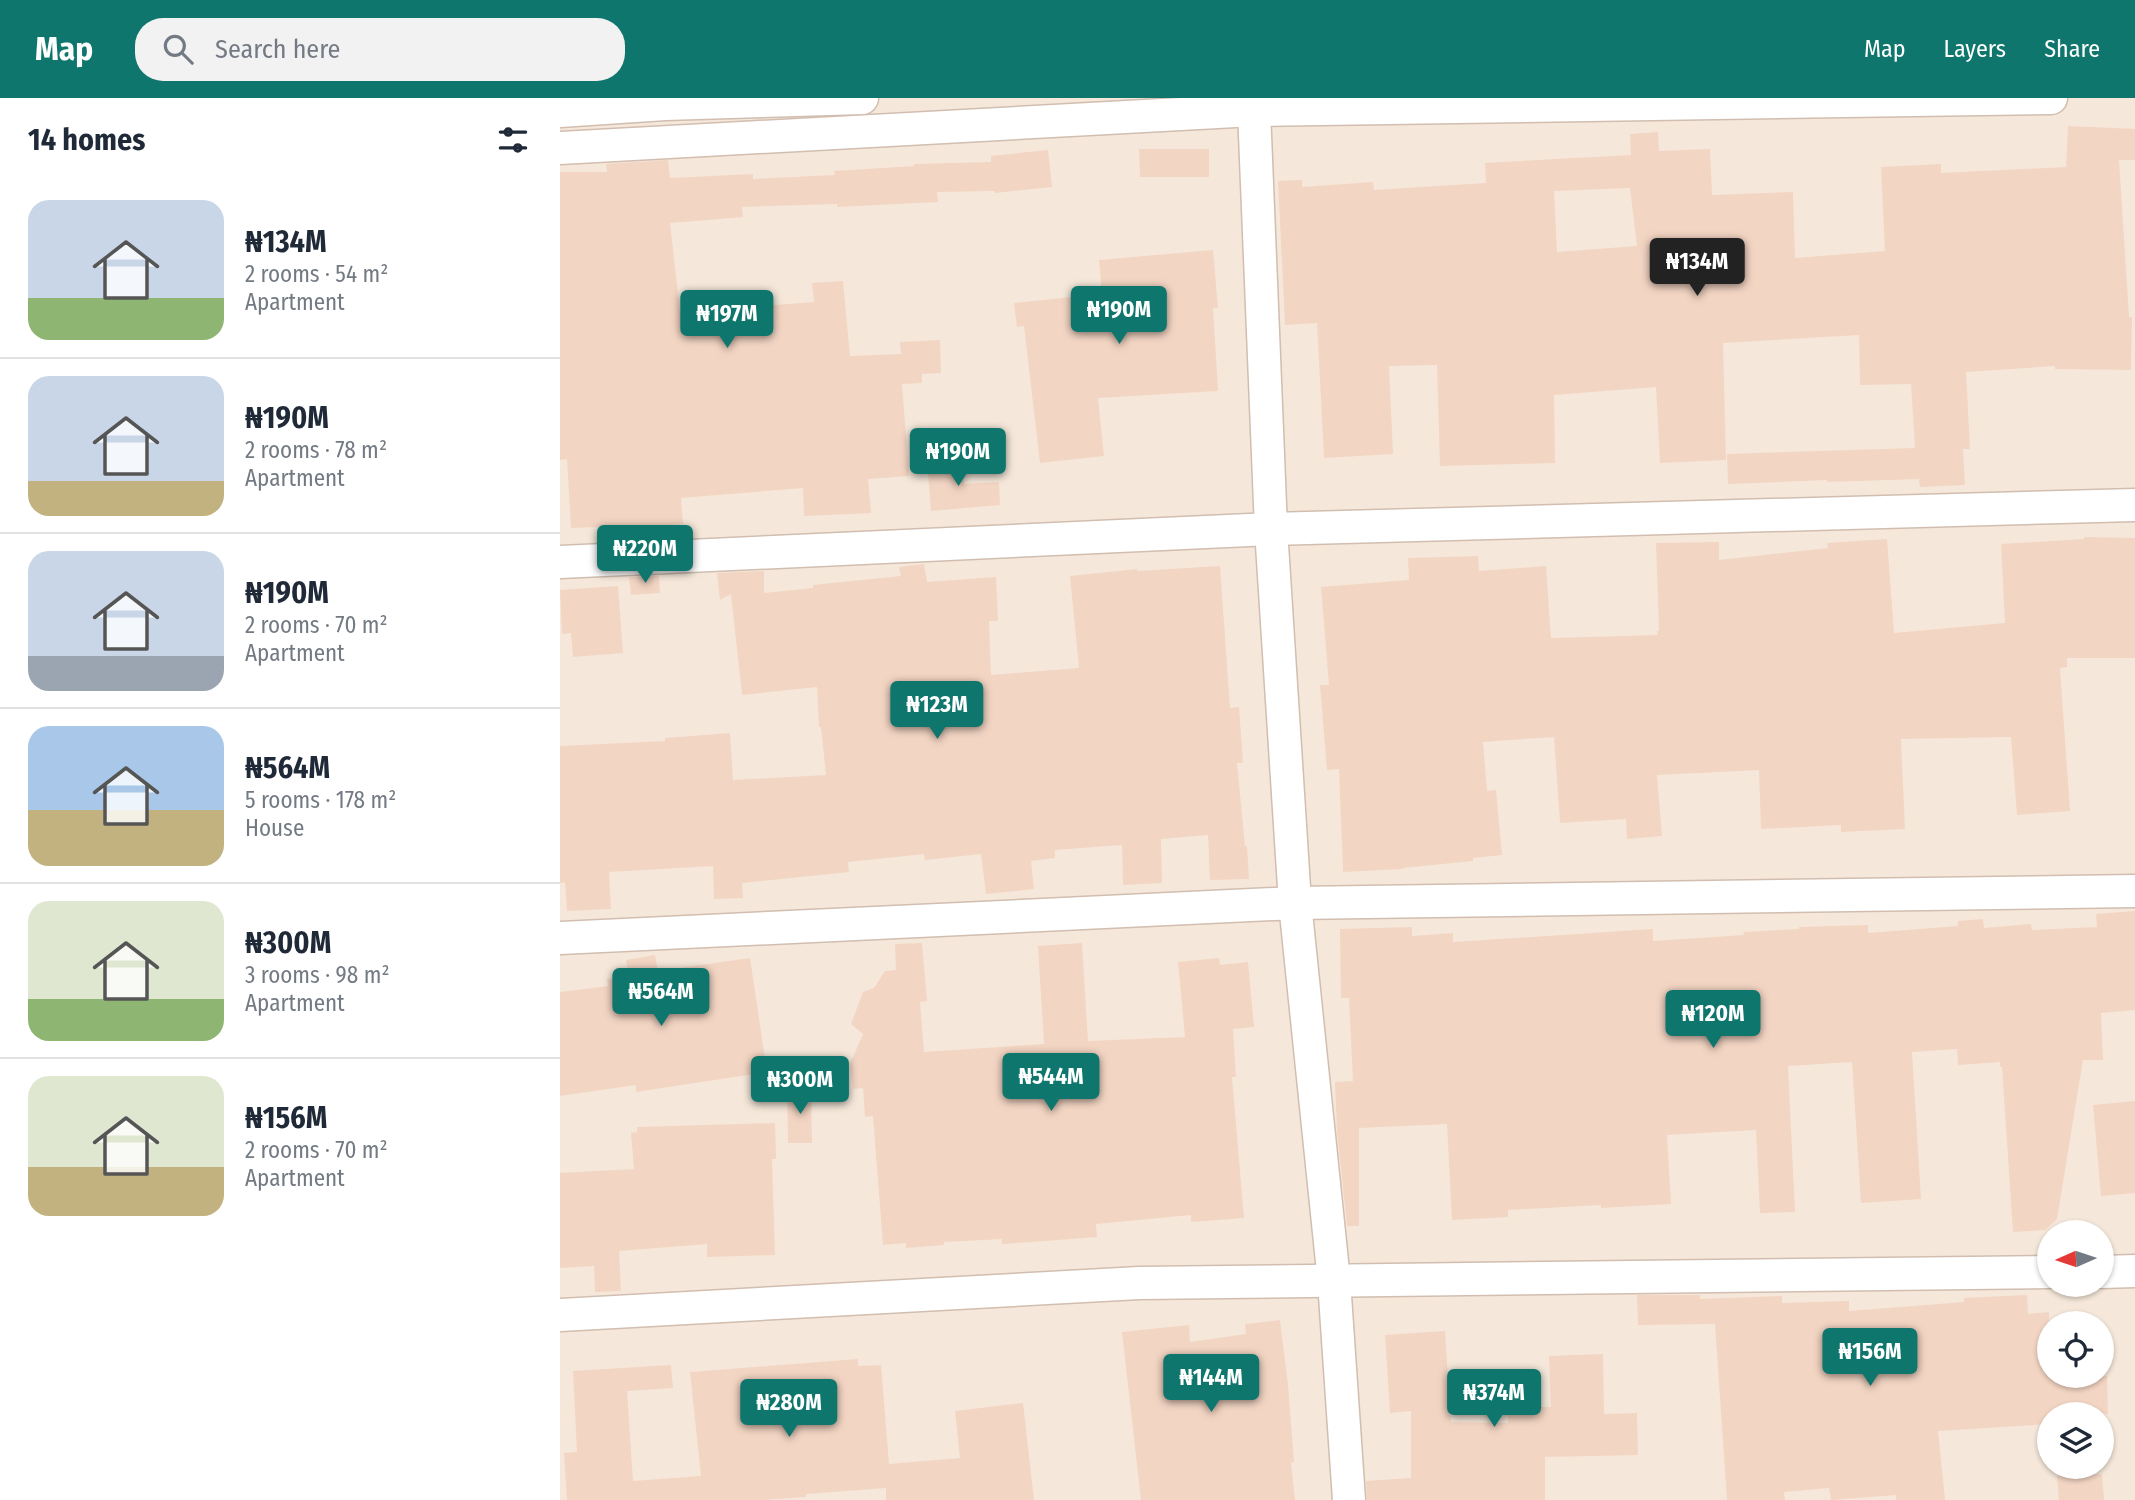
<!DOCTYPE html>
<html lang="en">
<head>
<meta charset="utf-8">
<style>
	:root { --surface:#fff; --page:#f2f2f3; --text:#1f2937; --muted:#747a83; --line:#e0e1e3; --accent:#0f766e }
	body { margin:0; font-family:"Fira Sans Condensed",sans-serif; background:var(--page); color:var(--text); height:100vh; display:flex; flex-direction:column; font-size:26px; white-space:nowrap }
	* { box-sizing:border-box; margin:0 }
	p { font-size:23px; color:var(--muted) }
	.icon { flex:none; width:38px; height:38px; fill:none; stroke:currentColor; stroke-width:2; stroke-linecap:round; stroke-linejoin:round }
	.map { position:relative; flex:1; overflow:hidden }
	.side { display:flex; flex-direction:column; background:var(--surface); width:560px }
	.side>* { flex:none }
	.needle { width:46px; rotate:267deg }
	.fabs { position:absolute; left:1477px; top:1122px; display:grid; gap:14px }
	.fabs a { display:grid; place-items:center; width:77px; height:77px; border-radius:50%; background:var(--surface); box-shadow:0 2px 5px #0004; font-size:35px }
	.price { position:absolute; translate:-50% -60px; padding:0 16px; border-radius:7px; background:var(--accent); color:#fff; font-size:23px; line-height:46px; filter:drop-shadow(0 2px 4px #0008) }
	.price::after { content:''; position:absolute; left:50%; top:42px; width:21px; height:16px; margin-left:-10px; background:inherit; clip-path:polygon(0 0,100% 0,50% 100%) }
	.price.selected { background:#222; color:#fff }
	ul { padding:0; list-style:none }
	li { display:flex; align-items:center; gap:21px; height:175px; padding:0 28px }
	li+li { border-top:2px solid var(--line) }
	li span { display:grid; place-items:center; flex:none; width:196px; height:140px; border-radius:21px; color:#555 }
	li>.icon { margin-inline-start:auto }
	span .icon { width:84px; height:84px; fill:#fffc; stroke-width:1 }
	li b { font-size:30px }
	h2 { display:flex; justify-content:space-between; align-items:center; height:84px; padding:0 28px; font-size:30px }
	header { display:flex; align-items:center; gap:42px; box-sizing:border-box; height:98px; padding:0 35px; background:var(--accent); color:#fff }
	header strong { font-size:33px }
	nav { display:flex; gap:38px; margin-inline-start:auto; font-size:24px }
	.search { width:490px; height:63px; background:var(--page); display:flex; align-items:center; gap:18px; box-sizing:border-box; padding:0 24px; border-radius:28px; color:var(--muted); font-size:26px }
	main { display:flex; flex:1; min-height:0 }
	.map>svg:first-child { display:block }
</style>
</head>
<body>
<header>
<strong>Map</strong>
<div class="search"><svg class="icon" aria-label="search" viewBox="0 0 24 24"><circle cx="10" cy="10" r="6"/><path d="M15 15l6 6"/></svg>Search here</div>
<nav><a>Map</a><a>Layers</a><a>Share</a></nav>
</header>
<main>
<section class="side">
<h2>14 homes<svg class="icon" aria-label="filters" viewBox="0 0 24 24"><path d="M4 7h16M4 17h16"/><circle cx="9" cy="7" r="2"/><circle cx="15" cy="17" r="2"/></svg></h2>
<ul>
<li><span style="background:linear-gradient(#c9d6e8 70%,#8fb573 0)"><svg class="icon" aria-label="home" viewBox="0 0 24 24"><path d="M3 11l9-7 9 7M6 9v11h12V9"/></svg></span><div><b>₦134M</b><p>2 rooms · 54 m²</p><p>Apartment</p></div></li>
<li><span style="background:linear-gradient(#c9d6e8 75%,#c2b280 0)"><svg class="icon" aria-label="home" viewBox="0 0 24 24"><path d="M3 11l9-7 9 7M6 9v11h12V9"/></svg></span><div><b>₦190M</b><p>2 rooms · 78 m²</p><p>Apartment</p></div></li>
<li><span style="background:linear-gradient(#c9d6e8 75%,#9aa5b1 0)"><svg class="icon" aria-label="home" viewBox="0 0 24 24"><path d="M3 11l9-7 9 7M6 9v11h12V9"/></svg></span><div><b>₦190M</b><p>2 rooms · 70 m²</p><p>Apartment</p></div></li>
<li><span style="background:linear-gradient(#a9c7e8 60%,#c2b280 0)"><svg class="icon" aria-label="home" viewBox="0 0 24 24"><path d="M3 11l9-7 9 7M6 9v11h12V9"/></svg></span><div><b>₦564M</b><p>5 rooms · 178 m²</p><p>House</p></div></li>
<li><span style="background:linear-gradient(#dfe7d0 70%,#8fb573 0)"><svg class="icon" aria-label="home" viewBox="0 0 24 24"><path d="M3 11l9-7 9 7M6 9v11h12V9"/></svg></span><div><b>₦300M</b><p>3 rooms · 98 m²</p><p>Apartment</p></div></li>
<li><span style="background:linear-gradient(#dfe7d0 65%,#c2b280 0)"><svg class="icon" aria-label="home" viewBox="0 0 24 24"><path d="M3 11l9-7 9 7M6 9v11h12V9"/></svg></span><div><b>₦156M</b><p>2 rooms · 70 m²</p><p>Apartment</p></div></li>
</ul>
</section>
<div class="map">
<svg width="1575" height="1402" viewBox="0 0 1575 1402">
	<rect width="100%" height="100%" fill="#fdf6ec"/>
	<!-- residential -->
	<path fill="#f5e8da" fill-rule="evenodd" d="M0 0H1575V1402H0ZM1489 1134H1542V1186H1489ZM1489 1225H1542V1278H1489ZM1489 1316H1542V1368H1489Z"/>
	<!-- building -->
	<g fill="#f3d5c3" fill-rule="evenodd">
		<path d="M1508 28 1575 31V62H1559L1569 219H1572L1571 272 1495 271V268L1406 274 1410 351H1403L1405 387 1360 389 1359 381 1267 384V382L1168 386 1167 356 1355 350 1351 286 1300 287 1299 237 1163 245 1166 362 1100 365 1096 289 994 297 995 365 880 368 877 267 829 268 833 356 764 360 757 225 725 227 718 83 742 82V89L813 84 814 92 926 85 925 65 1071 57 1070 36 1098 34 1099 53 1150 51 1152 97 1233 94 1235 160 1325 153 1321 69 1381 66V75L1506 69ZM1070 90 1077 148 997 154 994 93Z"/>
		<path d="M579 51H649V79H580Z"/>
		<path d="M488 52 492 89 435 95 434 93 377 94 378 104 277 109V106L182 109 183 119 110 125 120 214 254 204 252 185 283 183 290 258 341 256 340 244 380 242 381 275 362 276V285L342 286 349 378 308 381 311 415 244 418 243 390 121 400 123 426 95 428 96 441 71 442 70 428 11 430 7 361 0 362V74H47L46 66 108 62 110 80 193 76V81L275 77 274 73 354 68V66L431 64V58Z"/>
		<path d="M653 152 658 210H653L658 293 538 300 544 358 480 365 464 228 457 229 454 205 542 196 539 162Z"/>
		<path d="M402 360 404 386 439 384 440 407 371 413 367 362Z"/>
		<path d="M1524 439 1575 440V560H1507V569L1500 570 1510 713 1457 717 1451 639 1341 641 1345 731 1281 734V727L1201 731 1199 672 1097 677 1102 738 1067 741 1066 721 1000 725 994 639 923 644 927 693 936 692 942 757 913 760V763L843 770V771L783 774 779 671 767 672 760 587H769L761 489 849 482 848 460 918 458 919 473 986 468 991 540 1098 537 1097 533H1099L1096 445 1159 444V462L1268 450 1267 445 1327 441 1334 535 1445 525 1441 446 1524 441Z"/>
		<path d="M364 466 367 484 436 479 438 523H429L431 577 519 570 510 478 577 471V473L660 468 670 610 679 609 683 665H677L685 748H687L689 781 650 782 648 737 601 741 602 785 563 787 562 747 495 752V760L471 763 474 791 426 796 421 756 365 762 364 756 288 764 289 774 182 785 183 800 154 801 153 768 49 774 51 811 7 813 5 784 0 785V648L105 643V640L170 635 173 682 266 677 261 629H259L257 589 182 597 171 496 160 502 157 475 204 473V495L253 490V487L341 478 339 469Z"/>
		<path d="M99 478 100 495 71 497 69 479Z"/>
		<path d="M58 488 63 555 13 559 11 535 2 536 0 492Z"/>
		<path d="M1575 813V912L1541 915 1543 962H1523L1497 1121 1485 1132 1453 1134 1442 969H1440V964L1398 967 1397 951 1352 954 1361 1101 1301 1105 1292 964 1228 968 1235 1114 1200 1115 1196 1032 1107 1037 1111 1106 1041 1110V1107L948 1112V1119L892 1122 887 1026 799 1030V1128H787L777 1032 775 984 793 983 789 900H781L780 831 852 829V838L893 835V844L1093 831V843L1184 837 1183 834 1239 831V829L1308 827V835L1398 828V823L1423 821 1424 830 1471 826 1472 832 1537 829 1536 816Z"/>
		<path d="M362 845 367 903 360 904 364 954 484 946 478 848 522 845 528 943 625 939 618 864 659 860 660 867 688 864 694 929 673 931 676 979H672L684 1120 631 1124V1117L536 1126 537 1139 472 1144 442 1146V1141L384 1144V1147L346 1150V1145L323 1147 313 1018 305 1019 303 990 293 991 290 966 303 936 291 926 303 894 314 890 325 873 336 872 335 846Z"/>
		<path d="M95 857 98 873 190 860 207 974 76 994V987L0 998V894L48 888 47 881 69 878 66 862Z"/>
		<path d="M227 990H251L252 1045H228Z"/>
		<path d="M1575 1003V1095L1541 1098 1533 1007Z"/>
		<path d="M215 1025 216 1061H212L215 1157 147 1159V1146L59 1153 61 1193 35 1194 34 1168 0 1170V1075L74 1071 71 1035 77 1034V1029Z"/>
		<path d="M1077 1197H1140V1201L1222 1198V1205L1289 1203V1213L1404 1204V1200L1467 1197 1468 1216 1489 1214V1278H1547L1548 1316H1489V1326L1378 1333 1385 1402H1336V1397L1271 1402 1269 1390 1224 1394 1225 1402H1167L1155 1226 1078 1227Z"/>
		<path d="M720 1222 728 1287 734 1364 731 1365 735 1402H581L562 1234 629 1227 630 1244 686 1236 685 1226Z"/>
		<path d="M885 1233 891 1324 948 1325V1309H991L989 1258 1043 1256 1044 1316 1077 1315 1078 1357 985 1359V1402H807L806 1383 851 1380V1313L830 1315 825 1237Z"/>
		<path d="M298 1261V1268L321 1267 329 1366 400 1360 395 1313 463 1305 474 1402H326V1390L246 1396V1399L204 1402H7L4 1355 17 1354 13 1273 111 1267 113 1290 67 1293 73 1383 141 1378 130 1274Z"/>
		<path d="M1542 1376 1544 1402H1499L1497 1378Z"/>
	</g>
	<g fill="none" stroke-linecap="round" stroke-linejoin="round">
		<defs>
			<g id="minor">
				<path d="M694 12 711 431 735 805 774 1183 789 1402"/>
				<path d="M0 13 105 6 302 0"/>
				<path d="M0 50 694 12 1491 0"/>
				<path d="M0 464 711 431 1575 407"/>
				<path d="M0 840 735 805 1575 793"/>
				<path d="M1542 1174 1575 1173"/>
				<path d="M0 1217 579 1185 1489 1174"/>
			</g>
		</defs>
		<!-- minor casing -->
		<use href="#minor" stroke="#d1beb0" stroke-width="35"/>
		<!-- minor -->
		<use href="#minor" stroke="#fff" stroke-width="32"/>
	</g>
</svg>
<div class="fabs">
<a><svg class="needle" viewBox="-14 -14 28 28"><path d="M0-13l5 13h-10z" fill="#e53935"/><path d="M0 13l5-13h-10z" fill="#747a83"/></svg></a>
<a><svg class="icon" aria-label="locate" viewBox="0 0 24 24"><circle cx="12" cy="12" r="6"/><path d="M12 2v4M12 18v4M2 12h4M18 12h4"/></svg></a>
<a><svg class="icon" aria-label="layers" viewBox="0 0 24 24"><path d="M12 4l9 5-9 5-9-5zM3 14l9 5 9-5"/></svg></a>
</div>
<b class="price selected" style="left:1137px;top:200px">₦134M</b>
<b class="price" style="left:559px;top:248px">₦190M</b>
<b class="price" style="left:167px;top:252px">₦197M</b>
<b class="price" style="left:398px;top:390px">₦190M</b>
<b class="price" style="left:85px;top:487px">₦220M</b>
<b class="price" style="left:377px;top:643px">₦123M</b>
<b class="price" style="left:101px;top:930px">₦564M</b>
<b class="price" style="left:1153px;top:952px">₦120M</b>
<b class="price" style="left:491px;top:1015px">₦544M</b>
<b class="price" style="left:240px;top:1018px">₦300M</b>
<b class="price" style="left:1310px;top:1290px">₦156M</b>
<b class="price" style="left:651px;top:1316px">₦144M</b>
<b class="price" style="left:934px;top:1331px">₦374M</b>
<b class="price" style="left:229px;top:1341px">₦280M</b>
</div>
</main>
</body>
</html>
